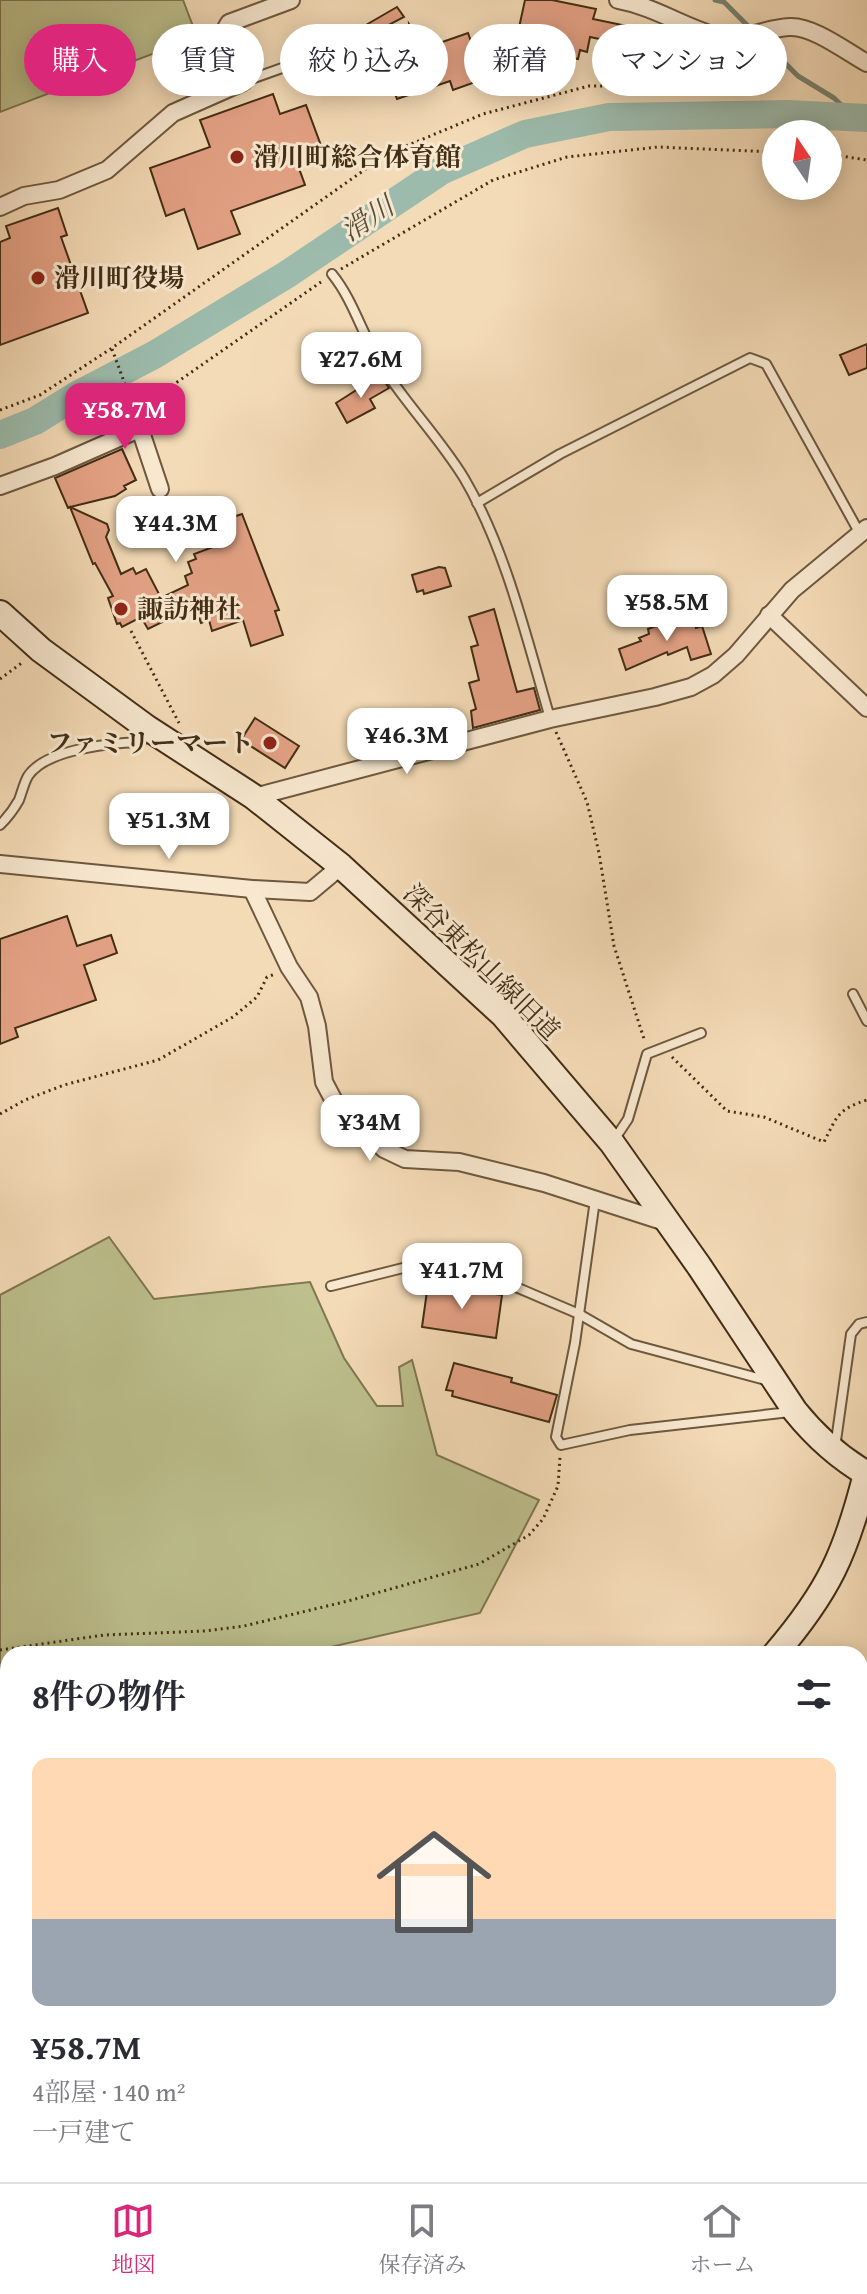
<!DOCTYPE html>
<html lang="ja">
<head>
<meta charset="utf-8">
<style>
	:root { --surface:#fff; --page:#f7f7f7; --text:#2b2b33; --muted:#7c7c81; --line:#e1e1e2; --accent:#db2777 }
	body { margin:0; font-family:"Gentium Book Plus","Noto Serif JP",serif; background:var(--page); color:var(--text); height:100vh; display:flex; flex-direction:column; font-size:30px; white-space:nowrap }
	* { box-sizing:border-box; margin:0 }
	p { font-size:26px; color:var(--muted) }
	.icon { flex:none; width:44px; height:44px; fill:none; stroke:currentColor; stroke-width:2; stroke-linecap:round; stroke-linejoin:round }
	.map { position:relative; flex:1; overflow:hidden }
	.panel { position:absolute; left:0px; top:1646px; width:868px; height:536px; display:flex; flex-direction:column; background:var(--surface); border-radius:24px 24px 0 0; box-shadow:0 4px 20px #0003 }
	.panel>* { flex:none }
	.hud { position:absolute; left:24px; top:24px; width:820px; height:72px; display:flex; gap:16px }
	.needle { width:52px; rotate:347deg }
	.fabs { position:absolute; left:762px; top:120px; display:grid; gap:16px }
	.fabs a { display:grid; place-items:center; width:80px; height:80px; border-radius:50%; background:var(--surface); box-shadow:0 4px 20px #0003; font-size:40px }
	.price { position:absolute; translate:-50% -68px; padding:0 18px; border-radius:16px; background:#fff; color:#222; font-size:26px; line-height:52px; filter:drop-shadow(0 2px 4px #0008) }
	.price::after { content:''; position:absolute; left:50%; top:48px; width:24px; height:18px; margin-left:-12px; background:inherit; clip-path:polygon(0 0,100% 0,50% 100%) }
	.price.on { background:var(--accent); color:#fff }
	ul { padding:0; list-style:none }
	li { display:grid; align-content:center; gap:16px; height:424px; padding:0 32px }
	li span { display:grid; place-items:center; height:248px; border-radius:16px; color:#555 }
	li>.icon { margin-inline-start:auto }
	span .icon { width:144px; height:144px; fill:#fffc; stroke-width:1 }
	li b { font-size:34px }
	h2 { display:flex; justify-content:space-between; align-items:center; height:96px; padding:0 32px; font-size:34px }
	.pill { padding:0 28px; border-radius:36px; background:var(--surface); box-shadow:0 4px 20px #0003; font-size:28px; line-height:72px }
	.pill.on { background:var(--accent); color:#fff }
	.tabs { display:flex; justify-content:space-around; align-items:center; height:112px; border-top:2px solid var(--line); background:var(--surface); font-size:22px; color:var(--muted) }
	.tabs a { display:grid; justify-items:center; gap:4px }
	.tabs .on { color:var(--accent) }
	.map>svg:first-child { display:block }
</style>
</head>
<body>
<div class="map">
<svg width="867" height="2182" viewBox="0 0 867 2182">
	<rect width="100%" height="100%" fill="#f4dbb7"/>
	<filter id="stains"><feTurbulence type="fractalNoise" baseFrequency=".0025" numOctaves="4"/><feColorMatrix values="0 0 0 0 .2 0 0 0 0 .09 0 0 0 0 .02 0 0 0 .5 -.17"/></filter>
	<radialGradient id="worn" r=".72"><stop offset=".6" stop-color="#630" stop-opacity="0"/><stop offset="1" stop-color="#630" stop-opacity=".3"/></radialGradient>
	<!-- green -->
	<g fill="#bdc08d" stroke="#807651" stroke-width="2">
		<path d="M0 0H183L197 37 0 112Z"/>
		<path d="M109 1237 154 1299 310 1282 344 1358 377 1406H403L399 1367 412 1360 437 1455 539 1500 480 1613 300 1654H8V1669H0V1295Z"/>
		<path d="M860 1971H867V2149L860 2153Z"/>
		<path d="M8 2157V2174H821L807 2182H0V2159Z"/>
	</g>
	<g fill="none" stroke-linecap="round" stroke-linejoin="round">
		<!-- stream -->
		<path stroke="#788270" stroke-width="5" d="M715 0 724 2 798 76 834 98 853 116"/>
		<!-- river -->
		<path stroke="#9cbbac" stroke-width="28" d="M0 435 35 421 77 395 154 355 286 275 441 171 525 134 609 117 787 114 867 118"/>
	</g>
	<!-- building -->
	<g fill="#e4a285" stroke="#422d15" stroke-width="2">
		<path d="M525 0H552L596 9 593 19 627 26 623 44 590 37 587 52 580 50 578 59 515 46Z"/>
		<path d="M397 7 404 17 364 38 359 29Z"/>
		<path d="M409 24 425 48 468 33 484 79 453 90 450 81 397 99 389 78 395 76 386 51 410 43Z"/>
		<path d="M273 94 280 114 306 105 323 151 296 160 305 185 231 211 240 234 198 249 184 209 166 216 150 168 210 147 200 120Z"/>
		<path d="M58 208 67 235 61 237 88 313 0 345V242L10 238 6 226Z"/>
		<path d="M867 344V368L849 375 840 355Z"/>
		<path d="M380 375 389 388 370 399 375 408 347 423 336 403Z"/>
		<path d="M122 449 136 480 124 486 126 489 115 496 70 507 107 524 109 530 106 537 121 574 133 568 136 574 146 569 161 598 188 585 185 576 192 573 188 562 196 559 194 554 216 546 209 525 242 514 279 610 275 611 283 635 251 646 243 620 212 631 209 620 201 623 195 606 148 629 141 617 122 627 120 623 117 624 108 598 113 596 95 563 93 564 70 507 68 508 55 478Z"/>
		<path d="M439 567 445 568 451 586 424 594 423 590 417 592 412 575Z"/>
		<path d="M494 609 517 692 534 688 540 710 473 728 471 711 476 709 469 683 479 680 471 647 478 645 469 617Z"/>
		<path d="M693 617 696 628 702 626 711 654 691 660 687 647 668 655 667 652 626 670 619 649 641 641 639 638 649 634 648 629 669 621 671 624Z"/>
		<path d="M255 718 299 746 285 768 241 740Z"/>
		<path d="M67 916 77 946 111 935 117 953 84 965 96 1000 15 1028 18 1037 0 1044V939Z"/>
		<path d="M428 1284 502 1295 496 1338 422 1327Z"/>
		<path d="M454 1363 512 1378 511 1382 557 1395 549 1422 452 1396 453 1391 446 1390Z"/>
	</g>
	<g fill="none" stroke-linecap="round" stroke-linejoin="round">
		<defs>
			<g id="lane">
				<path d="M243 82 352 43"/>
				<path d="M332 274C353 300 361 331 378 360 403 401 439 437 464 478 506 549 527 640 550 718"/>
				<path d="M477 503 560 454 750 358 766 364 859 532"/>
				<path d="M0 825C7 818 14 809 19 800 22 792 24 783 28 776 46 749 110 743 141 742L146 733"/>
				<path d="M853 994 867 1021"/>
				<path d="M614 1140 628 1119 647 1054 701 1033"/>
				<path d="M595 1200 575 1343 556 1437 561 1445 630 1430 790 1412"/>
				<path d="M331 1286 403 1268 441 1265 469 1267 579 1314 631 1344 769 1381"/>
				<path d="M835 1448 851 1334 859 1324 867 1322"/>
			</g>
			<g id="street">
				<path d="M618 0C656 7 681 26 716 36 740 43 765 28 789 27 812 25 847 52 867 63"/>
				<path d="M0 207 24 196 59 190 107 170 173 113 243 82 225 30 229 23 291 0"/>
				<path d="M131 402 160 489"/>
				<path d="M0 486 55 466 139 429"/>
				<path d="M769 615 867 708"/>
				<path d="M254 797 550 719 655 697 691 687 713 675 736 655 792 590 867 528"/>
				<path d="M0 864 252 889 310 892 341 866"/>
				<path d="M252 889 289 967 309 997 317 1026 324 1082 334 1101 384 1149 405 1159 459 1162 544 1183 668 1223"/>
			</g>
			<g id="secondary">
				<path d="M0 613 41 650 146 727 254 797 341 866 503 1015 612 1143 699 1266 795 1411C816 1437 838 1457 867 1474"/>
				<path d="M775 1654C829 1591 846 1553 866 1474"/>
				<path d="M0 2003 8 2001"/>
			</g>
		</defs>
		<!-- lane casing -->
		<use href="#lane" stroke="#6e583e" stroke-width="12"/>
		<!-- street casing -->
		<use href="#street" stroke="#6e583e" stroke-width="20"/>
		<!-- secondary casing -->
		<use href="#secondary" stroke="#422d15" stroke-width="28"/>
		<!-- path -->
		<g stroke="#422d15" stroke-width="3" stroke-dasharray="2 4" stroke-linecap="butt">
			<path d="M828 154 867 160"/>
			<path d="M341 269 493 180 567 157 658 147 776 152"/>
			<path d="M112 349 126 387"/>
			<path d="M147 403 321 282"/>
			<path d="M0 410 40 395 112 348 387 154 483 114 589 86 757 85 768 77 754 49"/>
			<path d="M131 631 179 723"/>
			<path d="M0 679 23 662"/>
			<path d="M556 732 587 802 599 853 614 946 645 1042"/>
			<path d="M672 1057 727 1111 764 1117 824 1142C837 1116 838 1109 867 1100"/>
			<path d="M0 1114 25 1100 64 1085 158 1060 233 1017 257 997 267 977 275 974"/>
			<path d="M0 1650 104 1635 205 1631 244 1626 348 1601 479 1564 529 1535 543 1519 558 1486 560 1457"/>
			<path d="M860 1723 867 1722"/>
			<path d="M860 1954 867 1953"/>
			<path d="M0 2171 8 2168"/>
		</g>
		<!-- lane -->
		<use href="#lane" stroke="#f8e8d0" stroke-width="8"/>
		<!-- street -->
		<use href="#street" stroke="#f8e8d0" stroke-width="16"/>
		<!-- secondary -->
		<use href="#secondary" stroke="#f8e8d0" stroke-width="24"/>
	</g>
	<!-- markers -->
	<g fill="#8f2418" stroke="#f8e8d0" stroke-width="3">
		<circle cx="237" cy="157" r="8"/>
		<circle cx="38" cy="278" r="8"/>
		<circle cx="121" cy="609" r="8"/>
		<circle cx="270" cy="743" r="8"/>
	</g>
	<g text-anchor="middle" stroke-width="6" stroke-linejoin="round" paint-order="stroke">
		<!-- poi labels -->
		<g font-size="26" font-weight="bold" fill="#422d15" stroke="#f8e8d0" text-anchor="start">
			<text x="253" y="166">滑川町総合体育館</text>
			<text x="54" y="287">滑川町役場</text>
			<text x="137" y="618">諏訪神社</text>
			<text x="254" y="752" text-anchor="end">ファミリーマート</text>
		</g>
		<!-- street labels -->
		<g font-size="26" fill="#422d15" stroke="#f8e8d0">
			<text transform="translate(482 962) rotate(45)" y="9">深谷東松山線旧道</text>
		</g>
		<!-- water labels -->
		<g font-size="28" font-style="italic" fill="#58503b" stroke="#f8e8d0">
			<text transform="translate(367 218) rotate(-33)" y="10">滑川</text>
		</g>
	</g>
	<rect width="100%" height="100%" filter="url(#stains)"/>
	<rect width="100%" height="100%" fill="url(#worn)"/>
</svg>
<div class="fabs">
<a><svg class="needle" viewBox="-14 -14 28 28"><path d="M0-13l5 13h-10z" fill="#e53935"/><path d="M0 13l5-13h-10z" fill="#7c7c81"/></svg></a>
</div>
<b class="price" style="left:361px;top:400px">¥27.6M</b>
<b class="price on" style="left:125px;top:451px">¥58.7M</b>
<b class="price" style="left:176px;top:564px">¥44.3M</b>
<b class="price" style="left:667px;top:643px">¥58.5M</b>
<b class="price" style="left:407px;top:776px">¥46.3M</b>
<b class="price" style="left:169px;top:861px">¥51.3M</b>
<b class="price" style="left:370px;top:1163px">¥34M</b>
<b class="price" style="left:462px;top:1311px">¥41.7M</b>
<div class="hud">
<a class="pill on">購入</a>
<a class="pill">賃貸</a>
<a class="pill">絞り込み</a>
<a class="pill">新着</a>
<a class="pill">マンション</a>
</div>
<section class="panel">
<h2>8件の物件<svg class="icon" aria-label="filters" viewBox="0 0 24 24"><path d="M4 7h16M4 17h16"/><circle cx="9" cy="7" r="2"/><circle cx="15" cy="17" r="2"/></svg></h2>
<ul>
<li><span style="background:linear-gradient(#ffd9b3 65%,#9aa5b1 0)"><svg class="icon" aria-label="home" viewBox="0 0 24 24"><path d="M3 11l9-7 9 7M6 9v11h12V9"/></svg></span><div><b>¥58.7M</b><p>4部屋 · 140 m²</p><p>一戸建て</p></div></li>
</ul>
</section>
</div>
<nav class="tabs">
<a class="on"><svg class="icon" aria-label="map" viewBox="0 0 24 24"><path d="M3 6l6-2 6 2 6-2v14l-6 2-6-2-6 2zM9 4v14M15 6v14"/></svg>地図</a>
<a><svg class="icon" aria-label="saved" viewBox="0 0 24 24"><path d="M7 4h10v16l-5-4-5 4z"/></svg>保存済み</a>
<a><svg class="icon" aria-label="home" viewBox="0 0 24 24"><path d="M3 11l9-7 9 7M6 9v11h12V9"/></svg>ホーム</a>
</nav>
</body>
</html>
